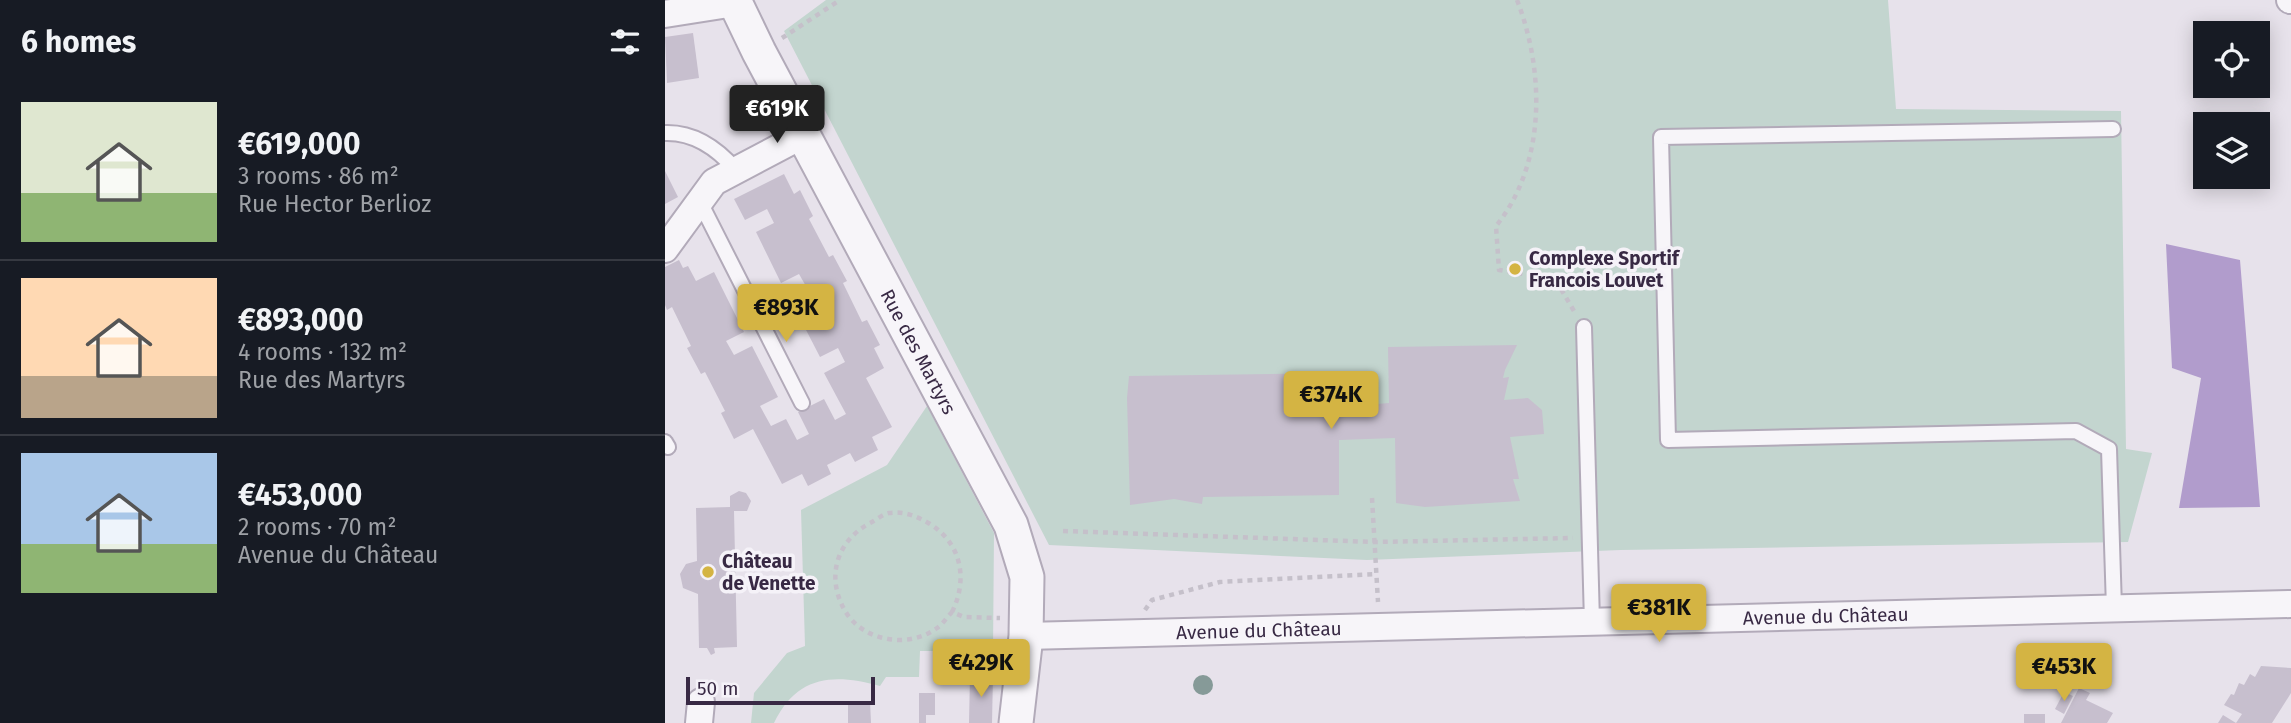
<!DOCTYPE html>
<html lang="en">
<head>
<meta charset="utf-8">
<style>
	:root { --surface:#171b24; --page:#242831; --text:#f1f3f6; --muted:#9ea1a6; --line:#363941; --accent:#d4b443 }
	body { margin:0; font-family:"Fira Sans",sans-serif; background:var(--page); color:var(--text); height:100vh; display:flex; flex-direction:column; font-size:26px; white-space:nowrap }
	* { box-sizing:border-box; margin:0 }
	p { font-size:23px; color:var(--muted) }
	.icon { flex:none; width:38px; height:38px; fill:none; stroke:currentColor; stroke-width:2; stroke-linecap:round; stroke-linejoin:round }
	.map { position:relative; flex:1; overflow:hidden }
	.panel { display:flex; flex-direction:column; background:var(--surface); width:665px }
	.panel>* { flex:none }
	.fabs { position:absolute; left:1528px; top:21px; display:grid; gap:14px }
	.fabs a { display:grid; place-items:center; width:77px; height:77px; border-radius:0px; background:var(--surface); box-shadow:0 4px 18px #0003; font-size:35px }
	.scale { position:absolute; left:21px; bottom:18px; width:189px; box-sizing:border-box; padding-left:7px; border:4px solid #382944; border-top:0; font-size:19px; line-height:24px; white-space:nowrap; color:#382944; -webkit-text-stroke:5px #f5f2f8; paint-order:stroke }
	.price { position:absolute; translate:-50% -60px; padding:0 16px; border-radius:7px; background:var(--accent); color:#111; font-size:23px; line-height:46px; filter:drop-shadow(0 2px 4px #0008) }
	.price::after { content:''; position:absolute; left:50%; top:42px; width:21px; height:16px; margin-left:-10px; background:inherit; clip-path:polygon(0 0,100% 0,50% 100%) }
	.price.current { background:#222; color:#fff }
	ul { padding:0; list-style:none }
	li { display:flex; align-items:center; gap:21px; height:175px; padding:0 21px }
	li+li { border-top:2px solid var(--line) }
	li span { display:grid; place-items:center; flex:none; width:196px; height:140px; border-radius:0px; color:#555 }
	li>.icon { margin-inline-start:auto }
	span .icon { width:84px; height:84px; fill:#fffc; stroke-width:1 }
	li b { font-size:30px }
	h2 { display:flex; justify-content:space-between; align-items:center; height:84px; padding:0 21px; font-size:30px }
	main { display:flex; flex:1; min-height:0 }
	.map>svg:first-child { display:block }
</style>
</head>
<body>
<main>
<section class="panel">
<h2>6 homes<svg class="icon" aria-label="filters" viewBox="0 0 24 24"><path d="M4 7h16M4 17h16"/><circle cx="9" cy="7" r="2"/><circle cx="15" cy="17" r="2"/></svg></h2>
<ul>
<li><span style="background:linear-gradient(#dfe7d0 65%,#8fb573 0)"><svg class="icon" aria-label="home" viewBox="0 0 24 24"><path d="M3 11l9-7 9 7M6 9v11h12V9"/></svg></span><div><b>€619,000</b><p>3 rooms · 86 m²</p><p>Rue Hector Berlioz</p></div></li>
<li><span style="background:linear-gradient(#ffd9b3 70%,#b9a48a 0)"><svg class="icon" aria-label="home" viewBox="0 0 24 24"><path d="M3 11l9-7 9 7M6 9v11h12V9"/></svg></span><div><b>€893,000</b><p>4 rooms · 132 m²</p><p>Rue des Martyrs</p></div></li>
<li><span style="background:linear-gradient(#a9c7e8 65%,#8fb573 0)"><svg class="icon" aria-label="home" viewBox="0 0 24 24"><path d="M3 11l9-7 9 7M6 9v11h12V9"/></svg></span><div><b>€453,000</b><p>2 rooms · 70 m²</p><p>Avenue du Château</p></div></li>
</ul>
</section>
<div class="map">
<svg width="1626" height="723" viewBox="0 0 1626 723">
	<rect width="100%" height="100%" fill="#e7e2eb"/>
	<!-- green -->
	<g fill="#c3d5cf">
		<path d="M161 0H1223L1231 109 1456 111 1461 449 1487 453 1463 542 956 550 702 560 384 545 119 31Z"/>
		<path d="M262 406 329 533 328 651H255L254 677H221L215 686C169 673 132 675 109 723H86L89 693 122 653 140 646 136 510 222 465Z"/>
	</g>
	<!-- water -->
	<path fill="#b19ccc" d="M1501 244 1575 260 1595 507 1514 508 1536 378 1507 368Z"/>
	<!-- building -->
	<g fill="#c7bfce">
		<path d="M28 33 34 78 2 83 0 37Z"/>
		<path d="M0 171 13 197 0 204Z"/>
		<path d="M119 174 129 194 135 190 148 216 144 219 164 257 168 255 182 281 178 283 197 322 202 320 215 345 209 348 219 368 201 378 227 427 207 437 213 450 190 462 185 453 162 465 166 474 143 486 137 474 117 484 88 429 69 439 56 413 60 411 40 372 36 374 22 348 26 346 7 307 2 310 0 305V267L14 260 18 268 23 266 31 281 49 272 79 332 61 341 69 355 87 346 113 397 95 406 106 426 121 419 132 440 144 434 133 412 159 399 170 420 181 414 159 373 180 362 173 348 155 357 124 297 142 288 134 274 116 283 91 232 109 223 102 209 80 220 69 199Z"/>
		<path d="M852 345 840 370 838 378 844 377 839 400 863 398 877 410 879 434 845 437 854 479H848L855 501 760 507 731 503 730 438 674 440V495L538 497 537 504 509 499 465 505 462 398 464 376 672 373 673 403 701 405 724 403 723 347Z"/>
		<path d="M74 491 81 493 86 501 82 511H69L72 647 49 648 50 653 46 655 42 648H34L33 594 18 588 15 574 21 564 32 561 31 508 65 507V496Z"/>
		<path d="M1596 666 1626 668V693L1607 723H1553L1558 715 1571 723 1577 714 1559 705 1566 694 1569 695 1574 683 1579 685 1585 674 1590 677Z"/>
		<path d="M305 675 328 676 327 723H304Z"/>
		<path d="M1414 688 1425 693 1421 700 1448 713 1442 723H1396Z"/>
		<path d="M1399 692 1408 696 1399 714 1390 709Z"/>
		<path d="M254 693H270V715H261V723H254Z"/>
		<path d="M183 701H205L206 723H183Z"/>
		<rect x="1359" y="714" width="21" height="9"/>
	</g>
	<g fill="none" stroke-linecap="round" stroke-linejoin="round">
		<defs>
			<g id="service">
				<path d="M1448 129 996 137 1003 440 1411 431 1444 449 1449 608"/>
				<path d="M0 133C29 132 52 148 71 170"/>
				<path d="M35 202 137 403"/>
				<path d="M919 327 927 622"/>
				<path d="M0 442 3 447"/>
			</g>
			<g id="minor">
				<path d="M1625 0H1626"/>
				<path d="M0 14 70 3"/>
				<path d="M0 249 49 182 138 135"/>
				<path id="s1" d="M361 636 1626 604"/>
				<path d="M34 723 36 702"/>
			</g>
			<g id="tertiary">
				<path id="s2" d="M69 0 94 52 346 525 362 577 361 636 351 723"/>
			</g>
		</defs>
		<!-- service casing -->
		<use href="#service" stroke="#b2aab9" stroke-width="18"/>
		<!-- minor casing -->
		<use href="#minor" stroke="#b2aab9" stroke-width="30"/>
		<!-- tertiary casing -->
		<use href="#tertiary" stroke="#b2aab9" stroke-width="37"/>
		<!-- path -->
		<g stroke="#c5c0ca" stroke-width="4.5" stroke-dasharray="5 5" stroke-linecap="butt">
			<path d="M852 0C880 72 881 164 831 226L834 270 890 279 909 311"/>
			<path d="M117 38 175 0"/>
			<path d="M707 498 713 602"/>
			<path d="M398 531 710 542 908 538"/>
			<path d="M480 610 487 600 555 582 711 574"/>
			<path d="M287 612C303 580 297 544 265 524 252 516 239 511 224 513 218 514 211 520 205 523 170 542 160 580 182 614 200 641 244 649 272 628 278 624 282 617 287 612L299 617 335 618"/>
		</g>
		<!-- service -->
		<use href="#service" stroke="#f7f5f9" stroke-width="14"/>
		<!-- minor -->
		<use href="#minor" stroke="#f7f5f9" stroke-width="26"/>
		<!-- tertiary -->
		<use href="#tertiary" stroke="#f7f5f9" stroke-width="33"/>
	</g>
	<!-- trees -->
	<circle fill="#869a98" cx="538" cy="685" r="10"/>
	<!-- markers -->
	<g fill="#d4b443" stroke="#f5f2f8" stroke-width="2.5">
		<circle cx="850" cy="269" r="7"/>
		<circle cx="43" cy="572" r="7"/>
	</g>
	<g text-anchor="middle" stroke-width="7" stroke-linejoin="round" paint-order="stroke">
		<!-- poi labels -->
		<g font-size="19" font-weight="bold" fill="#382944" stroke="#f5f2f8" text-anchor="start">
			<text x="864" y="265">Complexe Sportif<tspan x="864" dy="22">Francois Louvet</tspan></text>
			<text x="57" y="568">Château<tspan x="57" dy="22">de Venette</tspan></text>
		</g>
		<!-- street labels -->
		<g font-size="19" fill="#382944" stroke="#f5f2f8">
			<text dy="7" stroke="none"><textPath href="#s2" startOffset="397">Rue des Martyrs</textPath></text>
			<text dy="7" stroke="none"><textPath href="#s1" startOffset="800">Avenue du Château</textPath></text>
			<text dy="7" stroke="none"><textPath href="#s1" startOffset="233">Avenue du Château</textPath></text>
		</g>
	</g>
</svg>
<div class="fabs">
<a><svg class="icon" aria-label="locate" viewBox="0 0 24 24"><circle cx="12" cy="12" r="6"/><path d="M12 2v4M12 18v4M2 12h4M18 12h4"/></svg></a>
<a><svg class="icon" aria-label="layers" viewBox="0 0 24 24"><path d="M12 4l9 5-9 5-9-5zM3 14l9 5 9-5"/></svg></a>
</div>
<div class="scale">50 m</div>
<b class="price current" style="left:112px;top:145px">€619K</b>
<b class="price" style="left:121px;top:344px">€893K</b>
<b class="price" style="left:666px;top:431px">€374K</b>
<b class="price" style="left:994px;top:644px">€381K</b>
<b class="price" style="left:316px;top:699px">€429K</b>
<b class="price" style="left:1399px;top:703px">€453K</b>
</div>
</main>
</body>
</html>
